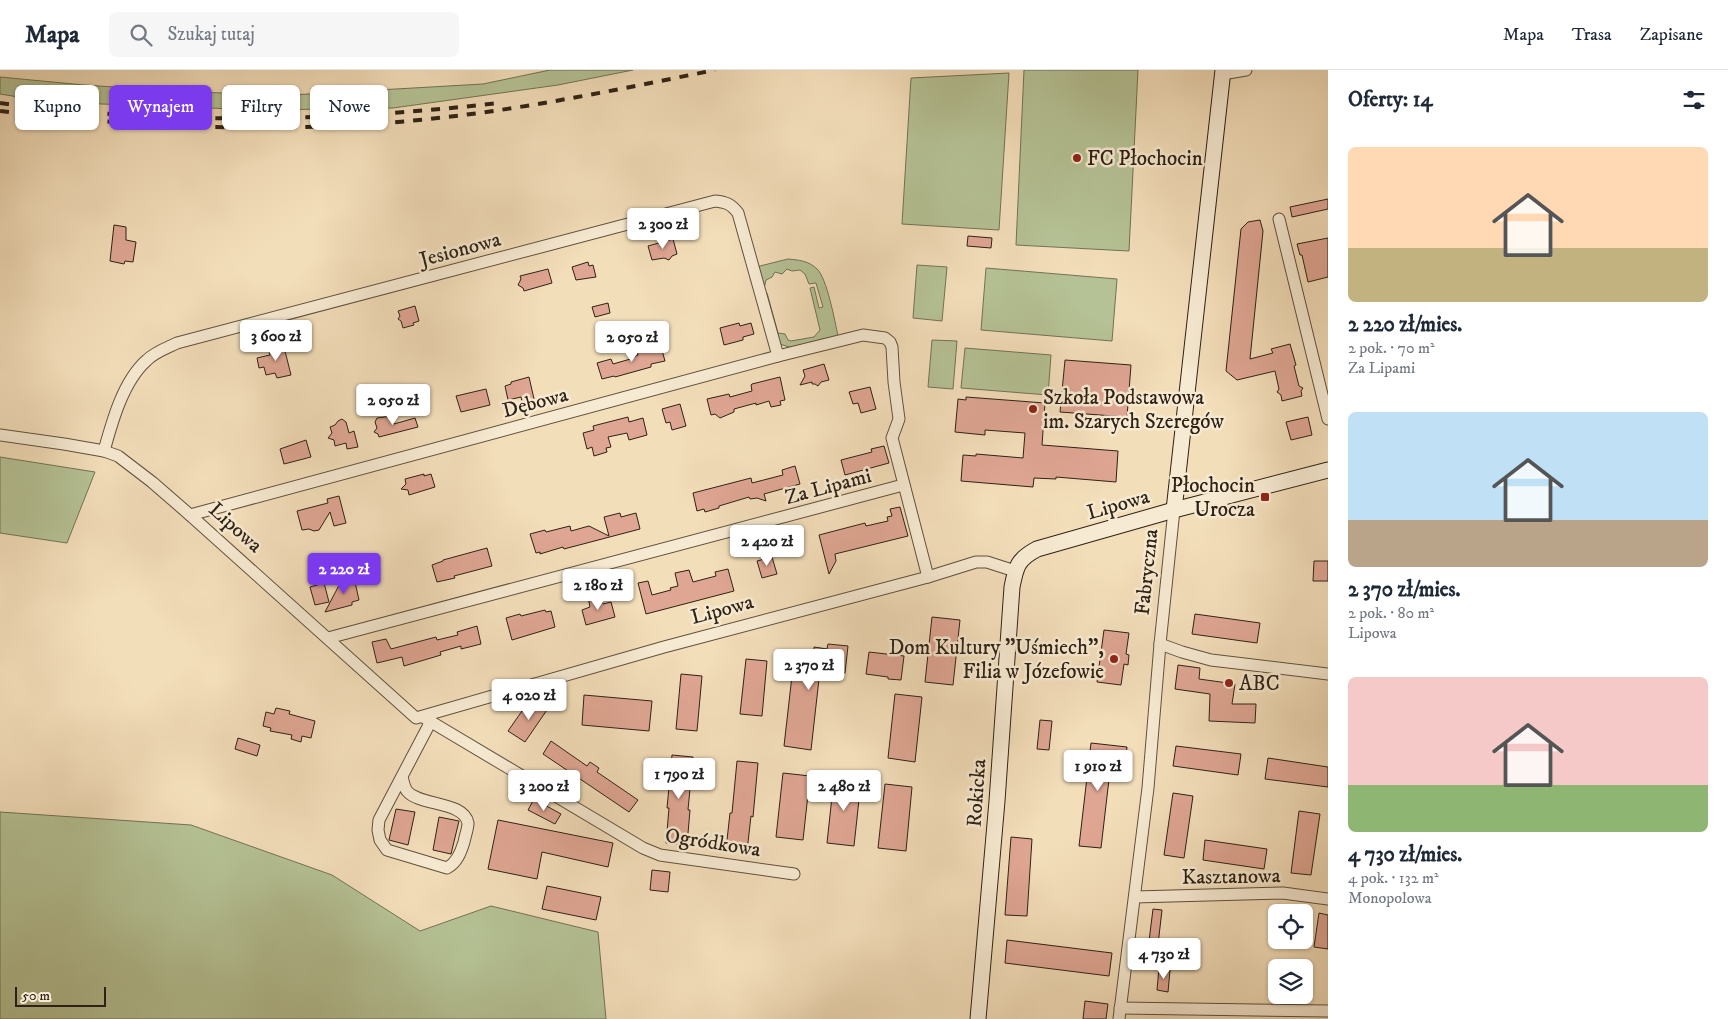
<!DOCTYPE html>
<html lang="pl">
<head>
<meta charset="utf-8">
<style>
	:root { --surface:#fff; --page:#f6f6f7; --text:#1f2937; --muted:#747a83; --line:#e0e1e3; --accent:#7c3aed }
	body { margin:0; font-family:"IM FELL DW Pica",serif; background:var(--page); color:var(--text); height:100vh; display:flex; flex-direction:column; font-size:19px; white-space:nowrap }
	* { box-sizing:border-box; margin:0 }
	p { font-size:16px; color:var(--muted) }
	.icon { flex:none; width:28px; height:28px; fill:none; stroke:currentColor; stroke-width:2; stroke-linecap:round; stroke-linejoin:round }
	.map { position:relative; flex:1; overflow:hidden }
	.details { display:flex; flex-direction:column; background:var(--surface); width:400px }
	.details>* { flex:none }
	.hud { position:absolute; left:15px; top:15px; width:475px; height:45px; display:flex; gap:10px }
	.buttons { position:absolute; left:1268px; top:834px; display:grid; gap:10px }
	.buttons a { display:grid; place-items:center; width:45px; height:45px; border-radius:8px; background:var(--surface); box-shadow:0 1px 4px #0004; font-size:25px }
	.scale { position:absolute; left:15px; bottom:12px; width:91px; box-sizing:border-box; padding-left:5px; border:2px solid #2e2115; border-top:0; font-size:14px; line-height:18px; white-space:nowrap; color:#2e2115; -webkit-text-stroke:4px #f7ead2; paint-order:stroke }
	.price { position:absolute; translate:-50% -42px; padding:0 11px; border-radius:5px; background:#fff; color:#222; font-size:16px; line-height:32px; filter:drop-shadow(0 1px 2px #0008) }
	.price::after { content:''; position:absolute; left:50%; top:30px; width:15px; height:11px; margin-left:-8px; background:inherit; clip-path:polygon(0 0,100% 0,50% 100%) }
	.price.current { background:var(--accent); color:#fff }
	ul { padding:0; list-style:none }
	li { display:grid; align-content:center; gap:10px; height:265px; padding:0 20px }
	li span { display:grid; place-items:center; height:155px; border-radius:8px; color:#555 }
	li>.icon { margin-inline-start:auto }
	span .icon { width:90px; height:90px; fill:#fffc; stroke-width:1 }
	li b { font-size:21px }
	h2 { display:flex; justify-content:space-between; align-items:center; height:60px; padding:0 20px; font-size:21px }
	.chip { padding:0 18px; border-radius:8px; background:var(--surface); box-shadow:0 1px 4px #0004; font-size:18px; line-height:45px }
	.chip.current { background:var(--accent); color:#fff }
	header { display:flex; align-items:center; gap:30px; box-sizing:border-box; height:70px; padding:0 25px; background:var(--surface); border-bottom:1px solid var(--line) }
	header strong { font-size:24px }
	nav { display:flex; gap:28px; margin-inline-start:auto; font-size:18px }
	.search { width:350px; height:45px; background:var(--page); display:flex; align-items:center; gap:12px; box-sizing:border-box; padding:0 18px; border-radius:8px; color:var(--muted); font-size:19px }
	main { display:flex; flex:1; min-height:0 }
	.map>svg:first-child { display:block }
</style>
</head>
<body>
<header>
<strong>Mapa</strong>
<div class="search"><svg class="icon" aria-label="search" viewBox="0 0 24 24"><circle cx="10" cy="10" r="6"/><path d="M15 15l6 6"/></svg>Szukaj tutaj</div>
<nav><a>Mapa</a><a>Trasa</a><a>Zapisane</a></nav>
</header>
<main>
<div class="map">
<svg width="1328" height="949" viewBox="0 0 1328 949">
	<rect width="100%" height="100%" fill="#f3deba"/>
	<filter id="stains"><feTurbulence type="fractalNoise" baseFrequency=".004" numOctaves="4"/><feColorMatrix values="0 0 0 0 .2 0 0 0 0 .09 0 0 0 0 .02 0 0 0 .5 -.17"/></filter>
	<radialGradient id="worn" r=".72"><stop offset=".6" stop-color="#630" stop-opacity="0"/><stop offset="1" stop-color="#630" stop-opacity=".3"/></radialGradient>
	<!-- green -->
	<g fill="#b5c295" stroke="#727255">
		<path d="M550 0H633L558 15 393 38 262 40 49 32 0 24V7L84 15 190 22 291 25 483 14Z"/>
		<path d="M1024 0H1138L1129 181 1016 175Z"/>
		<path d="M1009 3 999 160 902 154 911 8Z"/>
		<path d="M788 189C799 190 809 191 817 199 827 208 835 252 838 266L792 278 780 274 763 223H767L778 263 785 264 788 270 791 271 814 267 820 260 810 218 814 217 819 238 823 237 816 213 809 214 805 204 800 200 792 201 787 199 782 204 775 202 772 207 766 210 764 219 756 197Z"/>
		<path d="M917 195 947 197 942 251 913 248Z"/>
		<path d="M986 198 1117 209 1112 271 981 260Z"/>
		<path d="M932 270 957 271 953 319 928 317Z"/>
		<path d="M965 278 1051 285 1048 325 961 318Z"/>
		<path d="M0 387 95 402 67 473 0 463Z"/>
		<path d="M0 742 191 755 332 805 420 861 491 836 598 862 606 949H0Z"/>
	</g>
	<!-- building -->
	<g fill="#dfa693" stroke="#2e2115">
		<path d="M1328 129V139L1292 147 1290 137Z"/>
		<path d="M1260 150 1263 161 1250 289 1273 283 1271 279 1290 274 1296 295 1294 296 1299 316 1303 318 1301 321 1302 326 1282 331 1281 325 1277 322 1279 319 1275 301 1237 310 1226 301 1241 159 1248 152Z"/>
		<path d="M114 155 126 157V170L136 172 133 192 125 191 124 194 110 191Z"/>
		<path d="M968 166 992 168 991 178 967 176Z"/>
		<path d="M1328 168V207L1308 212 1302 185H1300L1297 174Z"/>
		<path d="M673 169 677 184 672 186 669 190 664 188 652 190 648 176Z"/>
		<path d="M588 192 589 196 593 195 596 207 576 210 572 197Z"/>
		<path d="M548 199 552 213 524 221 523 218 518 215 521 209 520 206Z"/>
		<path d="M608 233 610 243 595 247 592 237Z"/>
		<path d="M415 236 419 251 413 253 414 255 403 258 401 251 398 249 400 246 398 241Z"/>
		<path d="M739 253 740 256 751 253 754 264 743 267V270L724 275 720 258Z"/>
		<path d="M283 273 291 305 277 308 275 303 266 305 264 297 259 298 257 288 270 285 268 277Z"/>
		<path d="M653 275 654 279 661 277 665 291 651 294V297L615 307 614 306 602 309 597 293 611 289 613 294 634 288V287L638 285 636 279Z"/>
		<path d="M1065 290 1131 295 1127 347 1060 342Z"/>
		<path d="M824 294 829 310 821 312 818 316 815 314H812V312L800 315 805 306 803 300Z"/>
		<path d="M529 307 534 329 522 332 521 327 508 330 505 316 511 314V312Z"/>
		<path d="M780 307 785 330 780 331 781 335 771 337 769 331 756 335V333L734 339V342L720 348 715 344 711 345 707 329 729 324 730 327 752 321 751 315 752 314Z"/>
		<path d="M870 317 876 339 861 343 858 333 853 334 849 322Z"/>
		<path d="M486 319 490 335 461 342 456 326Z"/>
		<path d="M966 327 1045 333 1042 375 1118 381 1116 412 1056 407V409L1034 408 1033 417 961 411 963 385 976 386V384L1023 388 1025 363 985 360V365L955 362 958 329 966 330Z"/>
		<path d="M680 334 686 356 672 360 670 352 666 353 662 339Z"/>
		<path d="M392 346 394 354 415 348 418 357 379 367 378 364 374 362 377 358 375 352 377 348Z"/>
		<path d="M628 347 629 352 643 348 647 365 629 370 627 363 608 367 611 377 606 378 607 382 594 386 592 377 587 379 583 363 594 360 593 356Z"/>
		<path d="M1308 347 1312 365 1291 370 1286 352Z"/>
		<path d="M342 349 346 352 349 363 354 361 358 377 347 379 346 373 335 376 334 370 328 368 332 363 330 357 335 355 338 351Z"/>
		<path d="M306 370 311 387 284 394 280 379Z"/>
		<path d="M884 376 889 393 845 405 841 390 872 382 871 379Z"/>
		<path d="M795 396 800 414 764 424 766 431 757 428 750 429 749 427 719 436V438L705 442 704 439 697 441 693 423 751 408 752 413 783 405 782 400Z"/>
		<path d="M424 404V406L431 404 435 417 409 425 408 420 401 419 406 414 405 409Z"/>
		<path d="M339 426 346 453 334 456 330 442 319 460 314 461 309 459 302 460 297 441 328 433 327 429Z"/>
		<path d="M900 437 908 466 835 484 836 491 829 504 819 465 865 453 866 456 888 451 887 447 892 446 890 439Z"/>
		<path d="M620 443 621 447 636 443 640 459 564 479 563 477 540 484V482L536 483 530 464 545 460 546 462 570 456 571 461 589 456 609 466 604 447Z"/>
		<path d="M487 478 492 496 454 506 455 508 437 512 432 495 443 491V490Z"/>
		<path d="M772 487 777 504 762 508 757 491Z"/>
		<path d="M1314 491H1328V511H1313Z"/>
		<path d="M728 499 734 521 646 544 638 513 648 511 652 525 671 520 670 518 678 516 675 503 689 500 693 512 716 506 715 502Z"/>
		<path d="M346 502 349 513 355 512 359 530 352 532V535L325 542Z"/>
		<path d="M324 513 329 532 315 535 310 517Z"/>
		<path d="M600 524 603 534 611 532 615 547 586 555 582 540 590 537 588 527Z"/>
		<path d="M545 540 546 542 551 541 555 557 512 570 506 548 520 544 521 546Z"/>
		<path d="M1195 544 1260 553 1257 573 1192 564Z"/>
		<path d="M932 547 960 550 953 615 925 612Z"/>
		<path d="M477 556 481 574 461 579V576L440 582 441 585 404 596 402 587 377 593 372 572 386 569 391 579 436 567 437 570 458 565 457 562Z"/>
		<path d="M1104 560 1129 563 1126 584 1129 585 1128 595 1124 594 1121 615 1097 612Z"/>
		<path d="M828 574 848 576 845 603 820 600 811 680 784 676 793 597H788L790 584 803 586 804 581 814 582V577L827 579Z"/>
		<path d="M869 582 904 586 901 610 888 609V607L866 604Z"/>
		<path d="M746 589 767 591 762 646 740 644Z"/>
		<path d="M1178 595 1200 598 1199 609 1235 614 1232 634H1256L1255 653 1209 651 1210 624 1175 619Z"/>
		<path d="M681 604 702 606 697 661 676 659Z"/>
		<path d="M895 624 922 627 915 692 888 688Z"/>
		<path d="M584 625 652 631 649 661 582 655Z"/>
		<path d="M541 627 551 634 525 672 508 661 522 641 529 646Z"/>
		<path d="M276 638 290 641 289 644 315 651 311 668 302 666 301 672 291 669 292 665 270 661 271 658 263 656 266 642 274 644Z"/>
		<path d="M1040 650 1052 651 1049 680 1037 679Z"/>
		<path d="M238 668 260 675 257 686 235 679Z"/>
		<path d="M551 671 587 696 590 692 599 698 597 702 638 730 629 742 543 684Z"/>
		<path d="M1091 673 1127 677 1125 693 1111 692 1101 778 1079 776Z"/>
		<path d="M1176 676 1241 684 1238 705 1173 696Z"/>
		<path d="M672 685 693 687 688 740H690L687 775 666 773 669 738H667Z"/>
		<path d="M1268 688 1328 697V717L1265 709Z"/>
		<path d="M737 691 758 693 753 747 751 746 747 781 726 779 730 743H732Z"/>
		<path d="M783 703 810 706 803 770 776 767Z"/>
		<path d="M834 708 861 711 854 776 827 773Z"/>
		<path d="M885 714 912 717 906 781 878 778Z"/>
		<path d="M1173 723 1193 726 1184 788 1164 785Z"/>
		<path d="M534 729 561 744 555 754 528 740Z"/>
		<path d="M396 739 415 742 408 775 389 770Z"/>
		<path d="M1299 741 1320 744 1311 805 1291 803Z"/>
		<path d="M439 747 459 751 451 784 433 780Z"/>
		<path d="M498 750 613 773 608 797 542 782 537 809 488 799Z"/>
		<path d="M1011 767 1032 769 1027 846 1005 845Z"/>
		<path d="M1205 770 1267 779 1264 799 1203 790Z"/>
		<path d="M652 800 670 802 668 822 650 820Z"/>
		<path d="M547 816 601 827 596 850 542 839Z"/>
		<path d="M1153 839 1162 840 1156 892 1145 890 1146 879H1148Z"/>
		<path d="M1319 843 1328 845V879L1314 877Z"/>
		<path d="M1007 870 1112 883 1109 906 1005 893Z"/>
		<path d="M1159 898 1170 900 1168 922 1157 920Z"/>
		<path d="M1085 931 1108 934 1106 949H1083Z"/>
	</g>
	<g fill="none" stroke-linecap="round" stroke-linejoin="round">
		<defs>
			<g id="minor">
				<path d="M1222 4 1246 0"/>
				<path d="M1279 149 1328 349"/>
				<path d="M0 365 64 374 104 381 118 386 152 412 190 445 416 648 664 577 928 507 976 492H987L1015 501"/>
				<path d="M104 381C112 352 123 311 147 290 155 282 167 278 177 273L715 131C726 132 731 134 738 143L778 286"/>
				<path d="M190 445 778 286 863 265 885 268 890 272 892 277 894 312 899 349 892 368 928 507"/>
				<path d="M328 568 903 415"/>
				<path d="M1160 574 1182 582 1211 590 1328 604"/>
				<path d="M423 647 643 778 660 785 794 804"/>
				<path d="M402 706C403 711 404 717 407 721 419 736 464 731 468 753 468 759 465 766 464 772 461 782 457 793 447 798L387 780 380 770 378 760 379 750 431 651"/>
				<path d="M1135 827 1283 823 1328 829"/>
				<path d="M1120 938 1328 941"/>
				<path d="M1119 949 1148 718 1160 574 1174 440"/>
			</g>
			<g id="secondary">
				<path d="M1174 440 1223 0"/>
				<path d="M978 949 997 731 1012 517C1016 496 1018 489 1037 479L1174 440 1328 400"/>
			</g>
		</defs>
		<!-- minor casing -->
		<use href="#minor" stroke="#5f503e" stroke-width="13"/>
		<!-- secondary casing -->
		<use href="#secondary" stroke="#2e2115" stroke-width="17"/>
		<!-- minor -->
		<use href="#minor" stroke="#f7ead2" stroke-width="11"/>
		<!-- secondary -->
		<use href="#secondary" stroke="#f7ead2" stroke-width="15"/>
		<!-- rail -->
		<g stroke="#2e2115" stroke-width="4" stroke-dasharray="9 9" stroke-linecap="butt">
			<path d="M0 33C167 55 332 52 499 33"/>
			<path d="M0 41C142 58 286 64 429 49 526 39 620 19 715 0"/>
		</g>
	</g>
	<!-- markers -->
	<g fill="#8f2418" stroke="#f7ead2" stroke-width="2">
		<circle cx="1077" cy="88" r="5"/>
		<circle cx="1033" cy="339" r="5"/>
		<rect x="1260" y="422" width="10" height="10" rx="2.5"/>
		<circle cx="1114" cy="589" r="5"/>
		<circle cx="1229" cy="613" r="5"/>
	</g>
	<g text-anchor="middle" stroke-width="5" stroke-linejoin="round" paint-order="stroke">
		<!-- poi labels -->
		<g font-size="21" fill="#2e2115" stroke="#f7ead2" text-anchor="start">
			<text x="1087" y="95">FC Płochocin</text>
			<text x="1043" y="334">Szkoła Podstawowa<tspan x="1043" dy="24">im. Szarych Szeregów</tspan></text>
			<text x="1255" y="422" text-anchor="end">Płochocin<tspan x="1255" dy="24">Urocza</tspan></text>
			<text x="1104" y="584" text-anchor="end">Dom Kultury "Uśmiech",<tspan x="1104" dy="24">Filia w Józefowie</tspan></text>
			<text x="1239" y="620">ABC</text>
		</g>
		<!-- street labels -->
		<g font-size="21" fill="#2e2115" stroke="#f7ead2">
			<text transform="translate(460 179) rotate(-15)" y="7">Jesionowa</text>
			<text transform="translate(535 332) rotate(-15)" y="7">Dębowa</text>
			<text transform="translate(828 416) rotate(-15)" y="7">Za Lipami</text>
			<text transform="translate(1118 434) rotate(-16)" y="7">Lipowa</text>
			<text transform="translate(236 457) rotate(42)" y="7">Lipowa</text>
			<text transform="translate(1146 502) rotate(-84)" y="7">Fabryczna</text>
			<text transform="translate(722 539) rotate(-15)" y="7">Lipowa</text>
			<text transform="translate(976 723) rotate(-86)" y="7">Rokicka</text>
			<text transform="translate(713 772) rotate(9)" y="7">Ogródkowa</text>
			<text transform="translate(1231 806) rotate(-1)" y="7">Kasztanowa</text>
		</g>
	</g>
	<rect width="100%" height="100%" filter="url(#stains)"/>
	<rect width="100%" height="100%" fill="url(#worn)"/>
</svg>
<div class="buttons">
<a><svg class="icon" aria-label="locate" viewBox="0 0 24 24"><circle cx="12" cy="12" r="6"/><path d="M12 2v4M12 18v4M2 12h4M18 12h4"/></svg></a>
<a><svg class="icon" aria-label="layers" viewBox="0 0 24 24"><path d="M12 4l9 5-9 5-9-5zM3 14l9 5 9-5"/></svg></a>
</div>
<div class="scale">50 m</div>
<b class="price" style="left:663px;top:180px">2 300 zł</b>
<b class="price" style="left:276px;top:292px">3 600 zł</b>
<b class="price" style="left:632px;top:293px">2 050 zł</b>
<b class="price" style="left:393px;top:356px">2 050 zł</b>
<b class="price" style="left:767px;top:497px">2 420 zł</b>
<b class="price current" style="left:344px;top:525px">2 220 zł</b>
<b class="price" style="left:598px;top:541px">2 180 zł</b>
<b class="price" style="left:809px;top:621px">2 370 zł</b>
<b class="price" style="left:529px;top:651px">4 020 zł</b>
<b class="price" style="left:1098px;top:722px">1 910 zł</b>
<b class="price" style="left:679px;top:730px">1 790 zł</b>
<b class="price" style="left:544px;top:742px">3 200 zł</b>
<b class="price" style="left:844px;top:742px">2 480 zł</b>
<b class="price" style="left:1164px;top:910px">4 730 zł</b>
<div class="hud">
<a class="chip">Kupno</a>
<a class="chip current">Wynajem</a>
<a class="chip">Filtry</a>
<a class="chip">Nowe</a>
</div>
</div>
<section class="details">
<h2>Oferty: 14<svg class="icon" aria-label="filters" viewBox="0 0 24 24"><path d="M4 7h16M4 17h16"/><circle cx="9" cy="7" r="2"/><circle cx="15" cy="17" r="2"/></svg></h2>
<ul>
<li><span style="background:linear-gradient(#ffd9b3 65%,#c2b280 0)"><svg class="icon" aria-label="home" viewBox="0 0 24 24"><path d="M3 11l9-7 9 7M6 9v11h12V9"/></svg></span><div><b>2 220 zł/mies.</b><p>2 pok. · 70 m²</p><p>Za Lipami</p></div></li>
<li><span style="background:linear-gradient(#bfe0f5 70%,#b9a48a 0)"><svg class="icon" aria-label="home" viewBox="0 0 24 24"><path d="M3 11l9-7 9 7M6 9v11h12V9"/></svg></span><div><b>2 370 zł/mies.</b><p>2 pok. · 80 m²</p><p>Lipowa</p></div></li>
<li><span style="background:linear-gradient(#f6c9c9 70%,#8fb573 0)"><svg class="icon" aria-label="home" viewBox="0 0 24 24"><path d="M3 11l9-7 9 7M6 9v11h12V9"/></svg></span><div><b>4 730 zł/mies.</b><p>4 pok. · 132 m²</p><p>Monopolowa</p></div></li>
</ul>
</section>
</main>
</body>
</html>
